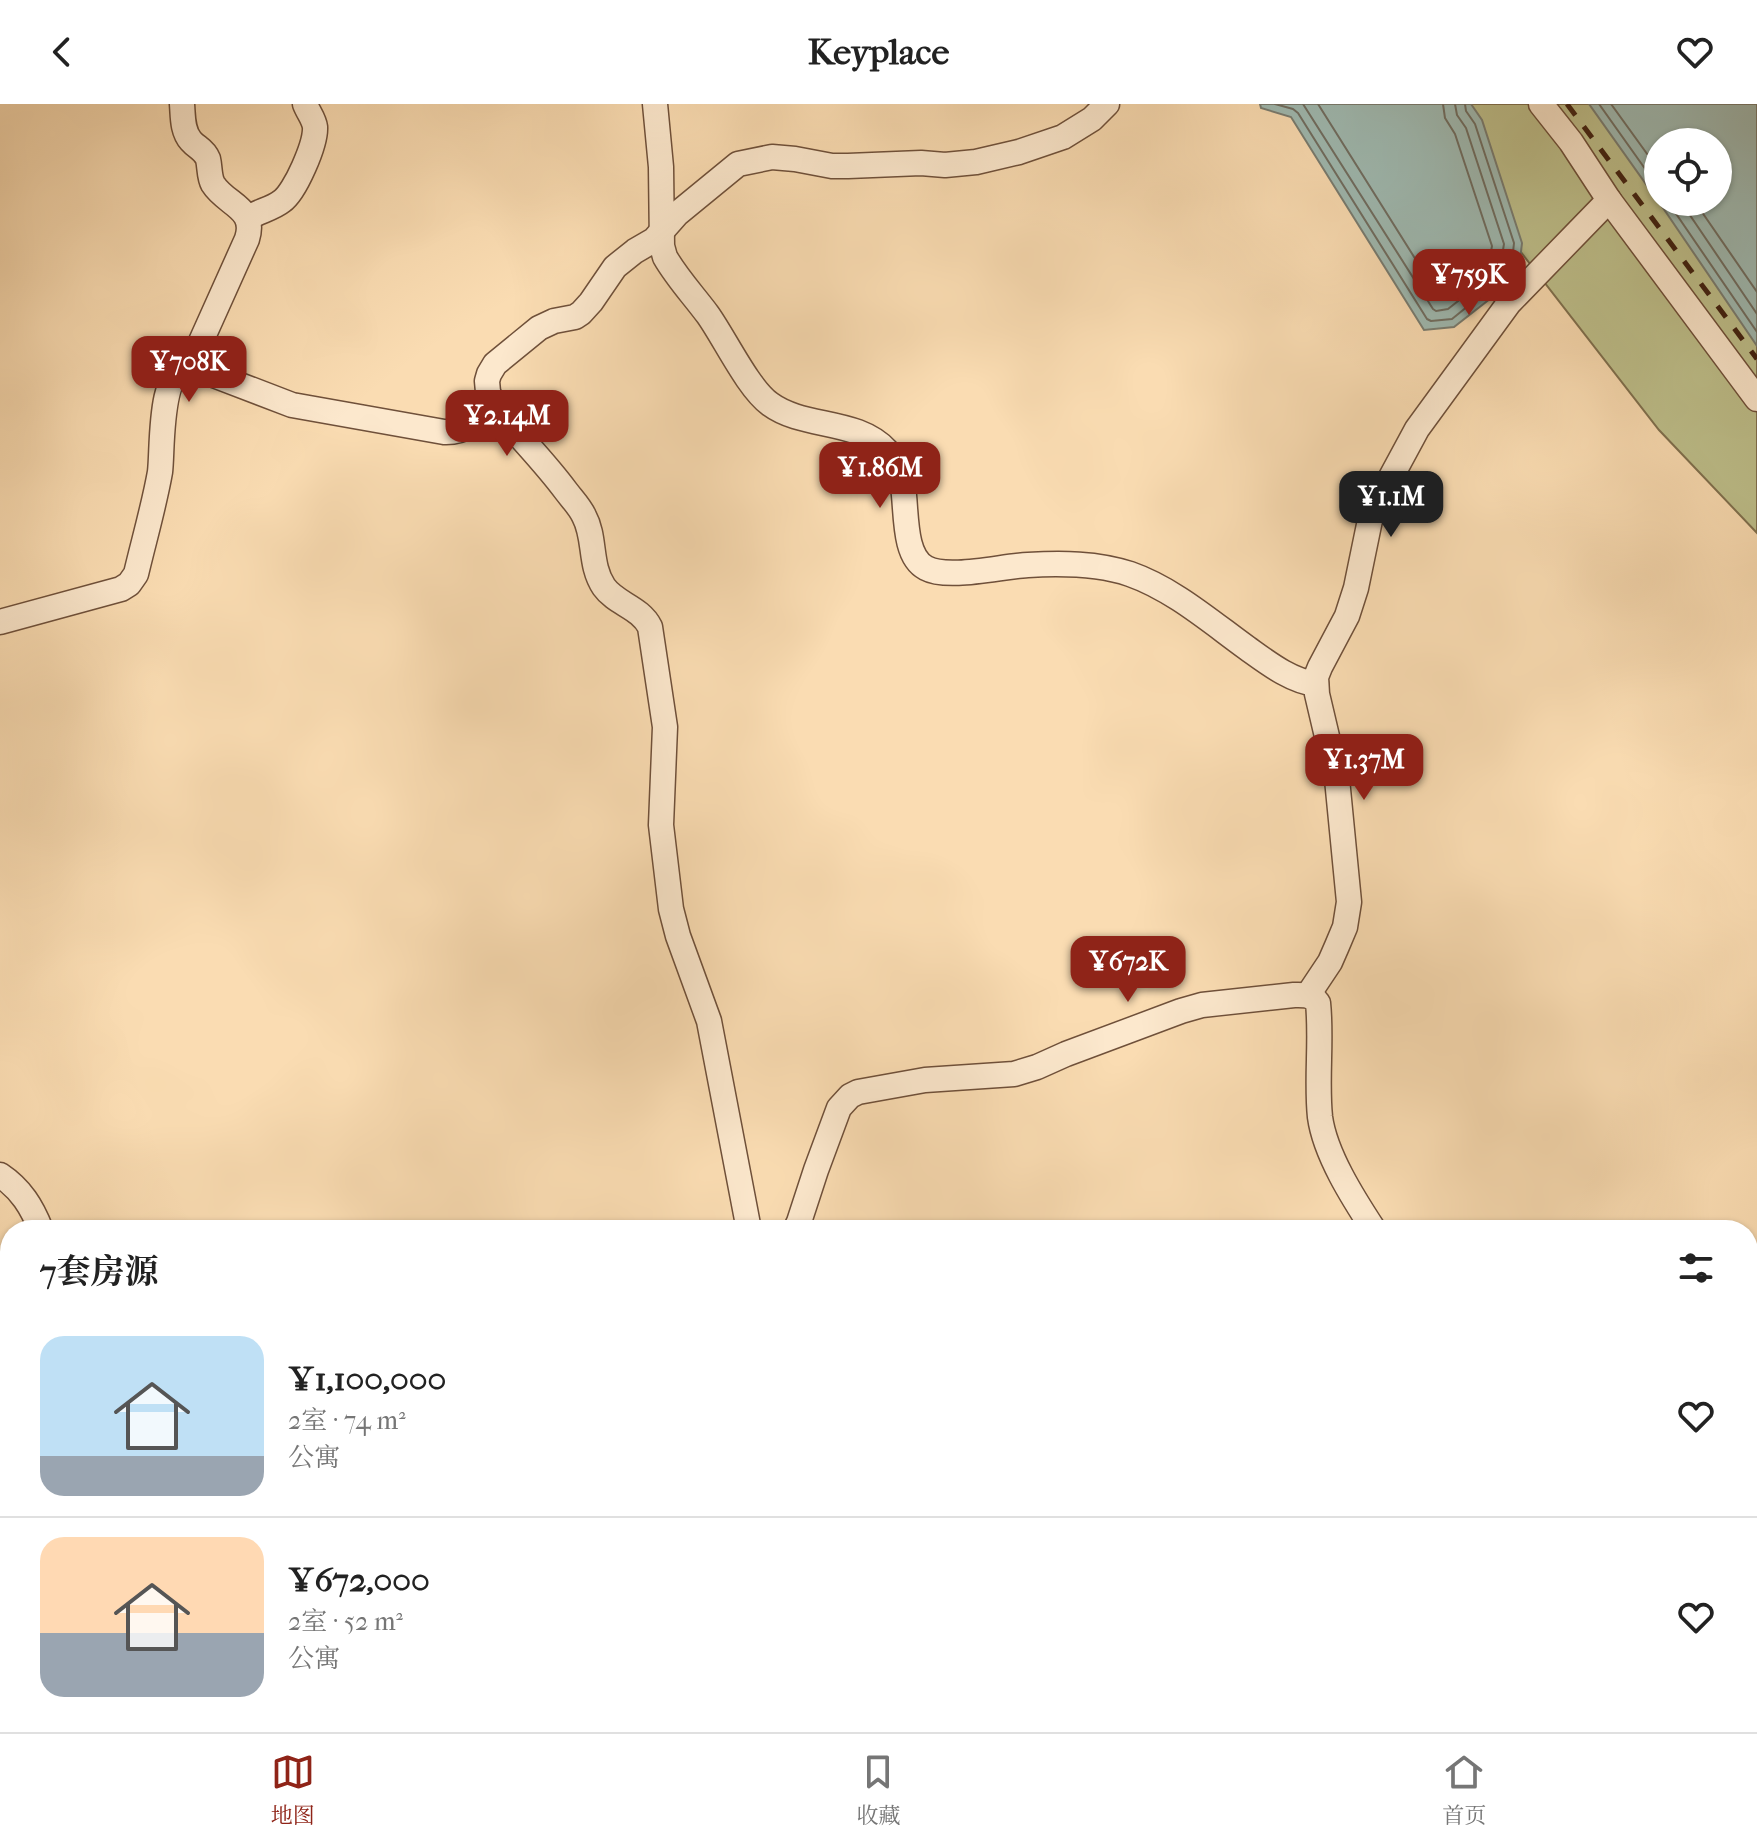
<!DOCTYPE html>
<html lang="zh">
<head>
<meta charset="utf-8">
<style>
	:root { --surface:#fff; --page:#f2f2f2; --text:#222; --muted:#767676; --line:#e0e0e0; --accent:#8f2418 }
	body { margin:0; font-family:"IM FELL French Canon","Noto Serif SC",serif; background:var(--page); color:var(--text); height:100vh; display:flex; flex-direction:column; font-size:30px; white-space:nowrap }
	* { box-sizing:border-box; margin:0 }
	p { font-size:26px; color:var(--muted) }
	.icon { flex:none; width:44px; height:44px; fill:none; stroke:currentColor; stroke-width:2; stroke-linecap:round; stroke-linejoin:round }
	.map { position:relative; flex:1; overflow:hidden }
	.details { position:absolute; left:0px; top:1116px; width:1758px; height:512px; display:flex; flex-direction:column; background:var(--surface); border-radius:32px 32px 0 0; box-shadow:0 2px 6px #0004 }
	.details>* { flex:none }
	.fabs { position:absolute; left:1644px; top:24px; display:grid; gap:16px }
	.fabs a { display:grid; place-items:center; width:88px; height:88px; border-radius:50%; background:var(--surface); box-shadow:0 2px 6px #0004; font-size:40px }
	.price { position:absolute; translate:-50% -68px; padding:0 18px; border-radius:16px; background:var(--accent); color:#fff; font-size:26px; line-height:52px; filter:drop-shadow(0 2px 4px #0008) }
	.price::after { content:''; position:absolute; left:50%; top:48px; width:24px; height:18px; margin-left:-12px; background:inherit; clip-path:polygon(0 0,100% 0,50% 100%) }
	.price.selected { background:#222; color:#fff }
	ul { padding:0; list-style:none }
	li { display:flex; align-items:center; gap:24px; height:200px; padding:0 40px }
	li+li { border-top:2px solid var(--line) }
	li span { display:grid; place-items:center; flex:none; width:224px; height:160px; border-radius:24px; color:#555 }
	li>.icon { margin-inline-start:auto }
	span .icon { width:96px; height:96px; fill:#fffc; stroke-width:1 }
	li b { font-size:34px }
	h2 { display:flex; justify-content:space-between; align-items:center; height:96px; padding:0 40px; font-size:34px }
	header { display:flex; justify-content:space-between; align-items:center; height:104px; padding:0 40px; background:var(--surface); font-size:36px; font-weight:700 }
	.dock { display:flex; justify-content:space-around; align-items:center; height:112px; border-top:2px solid var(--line); background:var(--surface); font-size:22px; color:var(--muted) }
	.dock a { display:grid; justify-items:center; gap:4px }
	.dock .selected { color:var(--accent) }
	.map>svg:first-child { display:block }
</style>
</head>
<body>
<header><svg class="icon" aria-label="back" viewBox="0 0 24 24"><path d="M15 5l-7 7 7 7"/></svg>Keyplace<svg class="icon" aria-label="heart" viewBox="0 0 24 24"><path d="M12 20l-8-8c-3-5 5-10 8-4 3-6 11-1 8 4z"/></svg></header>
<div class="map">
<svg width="1757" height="1628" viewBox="0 0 1757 1628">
	<rect width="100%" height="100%" fill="#fadcb2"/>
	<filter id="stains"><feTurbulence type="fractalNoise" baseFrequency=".0025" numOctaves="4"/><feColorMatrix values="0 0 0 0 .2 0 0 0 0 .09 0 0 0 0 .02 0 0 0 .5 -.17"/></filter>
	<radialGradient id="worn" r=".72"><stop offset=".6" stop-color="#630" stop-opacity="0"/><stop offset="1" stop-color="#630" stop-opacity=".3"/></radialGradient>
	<!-- green -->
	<path fill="#bec08c" stroke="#80714f" stroke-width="2" fill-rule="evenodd" d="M1406 0H1757V429L1659 326ZM1658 38H1718V98H1658Z"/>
	<!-- water -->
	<g fill="#9fbab2" stroke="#797d72" stroke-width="2">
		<path d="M1260 0H1471L1482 16 1522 139 1518 173 1454 223 1424 226 1291 13 1261 4Z"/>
		<path d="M1589 0H1757V242L1659 98H1718V38H1658V97Z"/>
	</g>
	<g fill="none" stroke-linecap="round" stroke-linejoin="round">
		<!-- shore -->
		<g stroke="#706e62" stroke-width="2">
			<path d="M1275 0 1293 5 1298 9 1427 215 1431 217 1452 215 1511 167 1514 139 1475 20 1466 7 1465 0"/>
			<path d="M1303 0 1433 205 1436 207 1448 205 1500 164 1504 140 1466 24 1457 11 1455 0"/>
			<path d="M1318 0 1438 191 1442 193 1489 158 1492 142 1455 30 1445 14 1443 0"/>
			<path d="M1599 0 1658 83"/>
			<path d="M1611 0 1658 65"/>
			<path d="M1668 98 1757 228"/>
			<path d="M1681 98 1757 210"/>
			<path d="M1695 98 1757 188"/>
		</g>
		<defs>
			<g id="minor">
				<path d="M182 0C183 12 182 27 191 37 197 44 204 45 208 55 210 63 209 73 213 80 226 101 257 104 247 135L190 262"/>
				<path d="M655 0 661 63 662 142 665 153C677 174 694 192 708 211 725 235 748 284 770 300 804 325 857 314 887 347 892 353 897 360 900 368 909 392 899 450 926 464 948 476 1002 462 1028 461 1061 459 1097 459 1130 470 1173 485 1211 518 1247 544 1268 559 1291 577 1316 580"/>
				<path d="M1541 0 1571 38 1609 96 1757 295"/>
				<path d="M248 114C259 107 272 105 282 97 295 88 316 40 315 23 314 15 308 8 305 0"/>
				<path d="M0 518 121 485 129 480 136 470C144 436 154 402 160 368 163 345 158 264 190 262L292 301 444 328C465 329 481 316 494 302"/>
				<path d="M1308 891 1330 858 1337 842 1345 823 1349 798 1337 675 1317 590 1316 573 1320 563 1347 512 1356 484 1370 416 1390 375 1417 325 1509 199 1609 96"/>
				<path d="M0 1071C21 1085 32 1103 41 1126"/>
				<path d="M749 1126 709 917 678 832 671 805 661 721 665 623 650 523C640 503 616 500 604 483 589 461 596 434 584 412 580 403 572 395 566 387 544 357 517 331 494 302L488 288 487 277 489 270 495 260 539 224 554 217 575 213 581 209 591 198 615 163 635 147 654 136 677 110 738 60 772 53 795 55 832 62H848L921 59 945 61 976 58 1019 48 1063 33 1092 15 1107 0"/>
				<path d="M795 1126 799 1118 816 1066 839 1004 850 992 858 988 925 976 1014 970 1037 963 1066 950 1181 907 1202 901 1294 891C1304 891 1311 890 1318 899 1322 936 1316 975 1320 1013 1325 1050 1353 1094 1374 1126"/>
				<path d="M0 1258 10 1245"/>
				<path d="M1748 1508 1757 1515"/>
				<path d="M0 1548 10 1539"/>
				<path d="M1748 1589 1757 1562"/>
				<path d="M1356 1618 1364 1628"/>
				<path d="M450 1624 515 1618"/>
				<path d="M144 1628 153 1618"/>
				<path d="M818 1628V1618"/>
				<path d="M1709 1628 1723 1618"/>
			</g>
		</defs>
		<!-- minor casing -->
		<use href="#minor" stroke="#6f503a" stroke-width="27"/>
		<!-- minor -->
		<use href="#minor" stroke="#fce8cd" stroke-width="24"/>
		<!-- rail -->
		<path stroke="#412212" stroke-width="5" stroke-dasharray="14 14" stroke-linecap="butt" d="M1567 0 1757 255"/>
	</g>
	<rect width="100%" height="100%" filter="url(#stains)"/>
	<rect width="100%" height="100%" fill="url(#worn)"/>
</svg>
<div class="fabs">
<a><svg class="icon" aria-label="locate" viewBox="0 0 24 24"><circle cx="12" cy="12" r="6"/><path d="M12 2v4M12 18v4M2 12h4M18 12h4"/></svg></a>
</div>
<b class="price" style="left:1469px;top:213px">¥759K</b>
<b class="price" style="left:189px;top:300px">¥708K</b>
<b class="price" style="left:507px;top:354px">¥2.14M</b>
<b class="price" style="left:880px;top:406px">¥1.86M</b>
<b class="price selected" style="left:1391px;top:435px">¥1.1M</b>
<b class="price" style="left:1364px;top:698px">¥1.37M</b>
<b class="price" style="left:1128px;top:900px">¥672K</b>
<section class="details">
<h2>7套房源<svg class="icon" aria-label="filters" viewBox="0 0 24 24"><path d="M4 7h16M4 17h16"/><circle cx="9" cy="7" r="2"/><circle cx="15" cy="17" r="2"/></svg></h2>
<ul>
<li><span style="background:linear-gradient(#bfe0f5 75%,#9aa5b1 0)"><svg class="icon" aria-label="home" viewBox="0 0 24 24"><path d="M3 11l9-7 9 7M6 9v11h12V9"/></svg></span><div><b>¥1,100,000</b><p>2室 · 74 m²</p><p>公寓</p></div><svg class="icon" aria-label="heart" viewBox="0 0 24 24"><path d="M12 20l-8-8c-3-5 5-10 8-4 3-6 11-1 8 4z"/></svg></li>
<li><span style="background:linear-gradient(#ffd9b3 60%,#9aa5b1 0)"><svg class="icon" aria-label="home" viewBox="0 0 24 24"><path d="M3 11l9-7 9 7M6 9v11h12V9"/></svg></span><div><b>¥672,000</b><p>2室 · 52 m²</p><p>公寓</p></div><svg class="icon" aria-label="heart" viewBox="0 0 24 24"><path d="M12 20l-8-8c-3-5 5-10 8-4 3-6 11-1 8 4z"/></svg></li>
</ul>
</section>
</div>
<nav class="dock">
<a class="selected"><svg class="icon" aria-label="map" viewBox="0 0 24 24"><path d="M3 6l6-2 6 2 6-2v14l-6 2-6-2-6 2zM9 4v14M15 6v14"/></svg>地图</a>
<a><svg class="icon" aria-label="saved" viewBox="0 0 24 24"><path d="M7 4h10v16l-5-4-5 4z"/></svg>收藏</a>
<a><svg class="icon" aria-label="home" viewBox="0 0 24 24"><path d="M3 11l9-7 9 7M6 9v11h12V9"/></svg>首页</a>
</nav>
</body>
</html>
